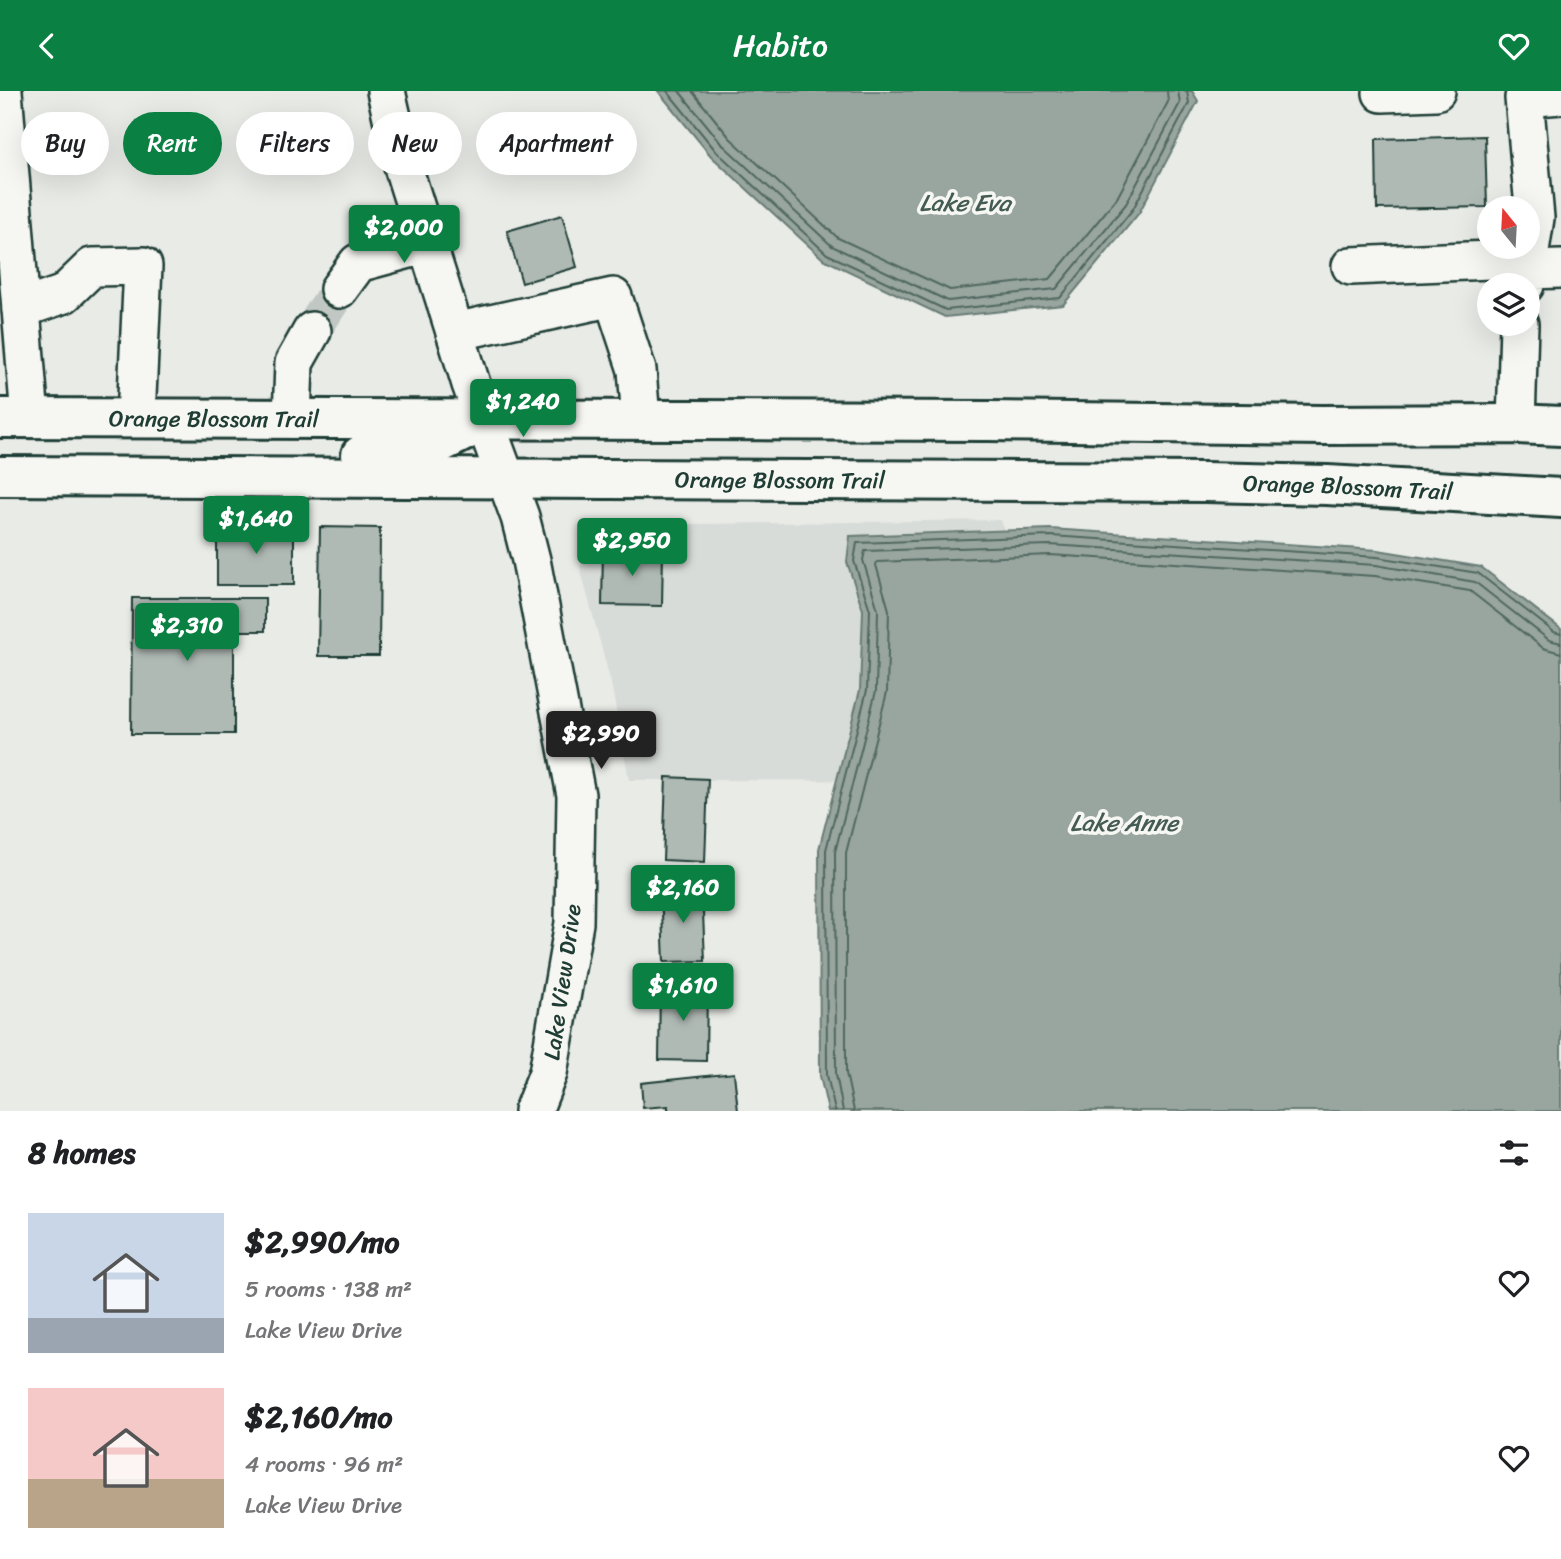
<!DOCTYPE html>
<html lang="en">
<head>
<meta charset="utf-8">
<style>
	:root { --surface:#fff; --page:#f2f2f2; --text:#202124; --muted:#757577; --accent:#0b8043 }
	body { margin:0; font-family:Sriracha,sans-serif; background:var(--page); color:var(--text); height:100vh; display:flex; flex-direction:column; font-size:26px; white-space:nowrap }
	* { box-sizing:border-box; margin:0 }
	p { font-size:23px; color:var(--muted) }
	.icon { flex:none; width:38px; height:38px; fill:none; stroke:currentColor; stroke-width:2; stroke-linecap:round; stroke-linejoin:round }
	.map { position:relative; height:1020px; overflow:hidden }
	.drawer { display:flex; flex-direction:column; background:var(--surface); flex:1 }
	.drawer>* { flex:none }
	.top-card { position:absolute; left:21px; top:21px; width:700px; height:63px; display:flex; gap:14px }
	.needle { width:46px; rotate:342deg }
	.fabs { position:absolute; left:1477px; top:105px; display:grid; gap:14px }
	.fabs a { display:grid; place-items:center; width:63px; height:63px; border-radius:50%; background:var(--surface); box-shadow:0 7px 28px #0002; font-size:35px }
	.price { position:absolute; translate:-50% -60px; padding:0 16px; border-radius:7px; background:var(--accent); color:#fff; font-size:23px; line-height:46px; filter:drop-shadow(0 2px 4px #0008) }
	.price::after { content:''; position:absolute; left:50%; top:42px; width:21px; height:16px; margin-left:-10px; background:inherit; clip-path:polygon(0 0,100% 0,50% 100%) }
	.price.on { background:#222; color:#fff }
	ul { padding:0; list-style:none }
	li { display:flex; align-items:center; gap:21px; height:175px; padding:0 28px }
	li span { display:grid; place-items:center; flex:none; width:196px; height:140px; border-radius:0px; color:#555 }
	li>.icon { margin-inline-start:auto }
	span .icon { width:84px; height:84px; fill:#fffc; stroke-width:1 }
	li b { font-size:30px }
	h2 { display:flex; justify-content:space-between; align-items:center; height:84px; padding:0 28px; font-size:30px }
	.chip { padding:0 24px; border-radius:32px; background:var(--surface); box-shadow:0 7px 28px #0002; font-size:24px; line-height:63px }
	.chip.on { background:var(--accent); color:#fff }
	header { display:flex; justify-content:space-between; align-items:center; height:91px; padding:0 28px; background:var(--accent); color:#fff; font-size:32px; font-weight:600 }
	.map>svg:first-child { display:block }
</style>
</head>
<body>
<header><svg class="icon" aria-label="back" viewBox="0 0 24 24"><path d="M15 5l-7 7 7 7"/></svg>Habito<svg class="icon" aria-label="heart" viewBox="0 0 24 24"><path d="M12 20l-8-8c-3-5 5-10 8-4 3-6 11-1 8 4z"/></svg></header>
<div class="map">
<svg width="1561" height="1020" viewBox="0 0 1561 1020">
	<rect width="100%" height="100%" fill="#e9ebe7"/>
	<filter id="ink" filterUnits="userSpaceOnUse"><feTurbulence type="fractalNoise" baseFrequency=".0143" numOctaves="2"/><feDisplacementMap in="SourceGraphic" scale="14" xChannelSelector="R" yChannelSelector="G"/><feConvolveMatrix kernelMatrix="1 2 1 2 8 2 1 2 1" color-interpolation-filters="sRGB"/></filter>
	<g filter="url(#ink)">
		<!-- built -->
		<path fill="#d8dcd8" d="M1001 429 1087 690 629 689 611 592 580 477 585 457 594 443 611 434Z"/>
		<!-- water -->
		<g fill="#99a6a0" stroke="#687c75" stroke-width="2">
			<path d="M658 0H1192L1198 10 1139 122 1063 214 945 226 823 168 711 65Z"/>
			<path d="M1050 438 1378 459 1481 476 1561 538V1020H828L820 985 819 758 860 599 863 519 847 471 850 445Z"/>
		</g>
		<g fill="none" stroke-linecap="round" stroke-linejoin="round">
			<!-- shore -->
			<g stroke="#50675f" stroke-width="2">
				<path d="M667 0 716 60 827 163 946 219 1060 207 1133 118 1189 12 1187 0"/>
				<path d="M679 0 723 54 832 155 948 210 1056 198 1126 113 1180 12 1178 0"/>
				<path d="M692 0 730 47 838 147 950 199 1050 188 1117 107 1168 11 1167 0"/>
				<path d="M835 1020 827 984 826 759 867 599 870 519 854 470 857 452 1051 445 1377 466 1478 482 1554 541 1561 543"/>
				<path d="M843 1020 836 983 835 761 876 600 878 519 863 469 865 460 1050 454 1376 474 1475 491 1549 549 1561 552"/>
				<path d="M854 1020 846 982V762L887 601 889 519 876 474 877 471 1050 464 1375 485 1470 500 1543 557 1561 562"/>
			</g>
		</g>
		<!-- building -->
		<g fill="#b0bab5" stroke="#1f3d34" stroke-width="2">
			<path d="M175 29 176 63 138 64 137 30Z"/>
			<path d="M1485 45 1487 116 1377 118 1376 48Z"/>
			<path d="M562 124 577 176 522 192 507 140Z"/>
			<rect x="217" y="436" width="77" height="58"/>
			<path d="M320 436 380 437 379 565H318Z"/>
			<path d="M603 459 663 460 662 515 602 514Z"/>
			<path d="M132 507H265V540H234V643H131Z"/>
			<path d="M666 686 708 688 705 771 663 769Z"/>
			<path d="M702 797 705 870 664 871 661 798Z"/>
			<path d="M660 895 707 896 706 970 659 969Z"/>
			<path d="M734 982 738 1020H668V1015L643 1017 641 992Z"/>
		</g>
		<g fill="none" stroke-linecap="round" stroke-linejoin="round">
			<!-- minor-tunnel -->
			<path stroke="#c1c8c3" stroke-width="37" stroke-dasharray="37 18" stroke-linecap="butt" d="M312 240 339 198"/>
			<defs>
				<g id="minor">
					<path d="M3 0 30 327"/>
					<path d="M386 0 404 79 455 241 471 293 520 426 531 469 576 704 574 832 548 982 533 1020"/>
					<path d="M1382 2 1436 0"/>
					<path d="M1351 175 1490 169 1527 179 1535 127 1524 7 1561 4"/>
					<path d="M1525 194 1527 179 1561 178"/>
					<path d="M339 198 358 172 428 153"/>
					<path d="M21 218 64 203 92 176 143 175 136 327"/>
					<path d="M455 241 613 206 637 279 641 329"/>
					<path d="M292 328 294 272 312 240"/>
					<path d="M1516 333 1519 233"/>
				</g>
				<g id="major">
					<path id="s1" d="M0 327 989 330 1322 334 1516 333 1561 335"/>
					<path d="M361 364 428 358 480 332"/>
					<path id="s2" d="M0 385 1205 391 1327 394 1561 407"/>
				</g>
			</defs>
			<!-- minor casing -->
			<use href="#minor" stroke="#1f3d34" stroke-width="42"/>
			<!-- major casing -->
			<use href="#major" stroke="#1f3d34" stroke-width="44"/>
			<!-- minor -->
			<use href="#minor" stroke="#f6f6f2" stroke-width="37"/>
			<!-- major -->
			<use href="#major" stroke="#f6f6f2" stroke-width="38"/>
		</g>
	</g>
	<g text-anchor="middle" stroke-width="7" stroke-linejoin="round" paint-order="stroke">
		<!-- street labels -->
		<g font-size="23" fill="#1f3d34" stroke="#f6f6f2">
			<text dy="8" stroke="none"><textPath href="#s1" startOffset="214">Orange Blossom Trail</textPath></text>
			<text dy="8" stroke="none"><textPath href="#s2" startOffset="780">Orange Blossom Trail</textPath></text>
			<text dy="8" stroke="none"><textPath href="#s2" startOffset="1348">Orange Blossom Trail</textPath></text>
			<text transform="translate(562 891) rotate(-82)" y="8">Lake View Drive</text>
		</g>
		<!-- water labels -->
		<g font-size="24" font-style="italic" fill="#445c54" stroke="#f6f6f2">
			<text x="965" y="120">Lake Eva</text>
			<text x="1124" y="740">Lake Anne</text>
		</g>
	</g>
</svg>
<div class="fabs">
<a><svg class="needle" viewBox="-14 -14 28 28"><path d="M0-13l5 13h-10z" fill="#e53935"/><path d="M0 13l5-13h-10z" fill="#757577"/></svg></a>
<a><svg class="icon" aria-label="layers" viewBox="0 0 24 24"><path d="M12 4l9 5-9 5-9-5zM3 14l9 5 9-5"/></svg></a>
</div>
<b class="price" style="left:404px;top:174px">$2,000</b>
<b class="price" style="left:523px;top:348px">$1,240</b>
<b class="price" style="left:256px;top:465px">$1,640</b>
<b class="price" style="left:632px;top:487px">$2,950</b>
<b class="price" style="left:187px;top:572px">$2,310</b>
<b class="price on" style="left:601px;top:680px">$2,990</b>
<b class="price" style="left:683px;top:834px">$2,160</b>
<b class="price" style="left:683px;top:932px">$1,610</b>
<div class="top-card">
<a class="chip">Buy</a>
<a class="chip on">Rent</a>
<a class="chip">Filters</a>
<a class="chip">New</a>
<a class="chip">Apartment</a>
</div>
</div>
<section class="drawer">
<h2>8 homes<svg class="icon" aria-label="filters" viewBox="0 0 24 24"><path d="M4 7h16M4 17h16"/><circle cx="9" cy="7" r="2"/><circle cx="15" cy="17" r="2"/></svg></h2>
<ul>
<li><span style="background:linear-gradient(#c9d6e8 75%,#9aa5b1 0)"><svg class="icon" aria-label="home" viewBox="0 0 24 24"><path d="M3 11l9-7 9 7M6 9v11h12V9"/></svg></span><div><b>$2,990/mo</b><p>5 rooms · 138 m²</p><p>Lake View Drive</p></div><svg class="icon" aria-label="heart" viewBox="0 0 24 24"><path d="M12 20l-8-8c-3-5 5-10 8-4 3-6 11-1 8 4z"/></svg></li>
<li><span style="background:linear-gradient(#f6c9c9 65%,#b9a48a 0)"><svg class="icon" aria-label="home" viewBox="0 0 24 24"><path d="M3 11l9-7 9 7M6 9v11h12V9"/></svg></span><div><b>$2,160/mo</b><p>4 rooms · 96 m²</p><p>Lake View Drive</p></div><svg class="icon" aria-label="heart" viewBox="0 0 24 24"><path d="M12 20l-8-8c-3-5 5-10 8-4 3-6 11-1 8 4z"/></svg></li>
</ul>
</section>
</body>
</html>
